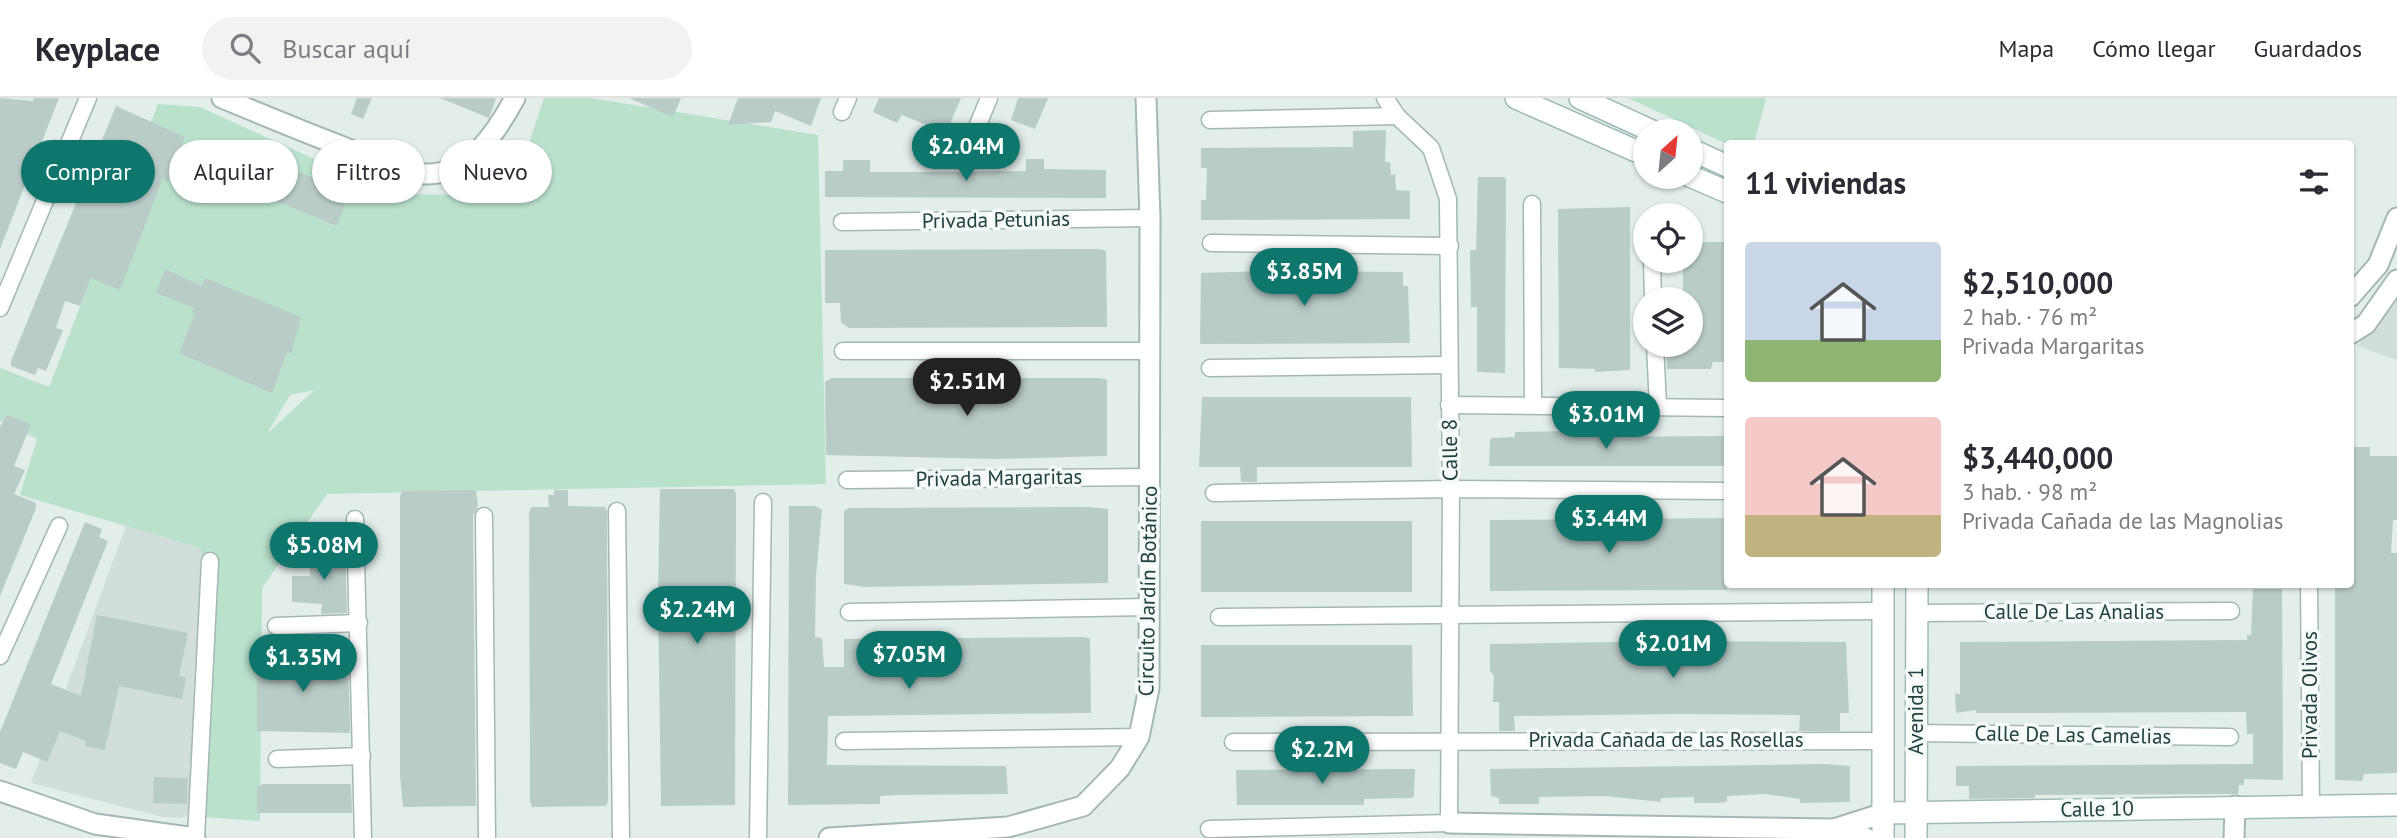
<!DOCTYPE html>
<html lang="es">
<head>
<meta charset="utf-8">
<style>
	:root { --surface:#fff; --page:#f2f2f3; --text:#2b2b33; --muted:#7c7c81; --line:#e1e1e2; --accent:#0f766e }
	body { margin:0; font-family:"PT Sans",sans-serif; background:var(--page); color:var(--text); height:100vh; display:flex; flex-direction:column; font-size:26px; white-space:nowrap }
	* { box-sizing:border-box; margin:0 }
	p { font-size:23px; color:var(--muted) }
	.icon { flex:none; width:38px; height:38px; fill:none; stroke:currentColor; stroke-width:2; stroke-linecap:round; stroke-linejoin:round }
	.map { position:relative; flex:1; overflow:hidden }
	.drawer { position:absolute; left:1724px; top:42px; width:630px; height:448px; display:flex; flex-direction:column; background:var(--surface); border-radius:7px; box-shadow:0 2px 5px #0004 }
	.drawer>* { flex:none }
	.hud { position:absolute; left:21px; top:42px; width:665px; height:63px; display:flex; gap:14px }
	.needle { width:46px; rotate:27deg }
	.fabs { position:absolute; left:1633px; top:21px; display:grid; gap:14px }
	.fabs a { display:grid; place-items:center; width:70px; height:70px; border-radius:50%; background:var(--surface); box-shadow:0 2px 5px #0004; font-size:35px }
	.price { position:absolute; translate:-50% -60px; padding:0 16px; border-radius:24px; background:var(--accent); color:#fff; font-size:23px; line-height:46px; filter:drop-shadow(0 2px 4px #0008) }
	.price::after { content:''; position:absolute; left:50%; top:42px; width:21px; height:16px; margin-left:-10px; background:inherit; clip-path:polygon(0 0,100% 0,50% 100%) }
	.price.current { background:#222; color:#fff }
	ul { padding:0; list-style:none }
	li { display:flex; align-items:center; gap:21px; height:175px; padding:0 21px }
	li span { display:grid; place-items:center; flex:none; width:196px; height:140px; border-radius:7px; color:#555 }
	li>.icon { margin-inline-start:auto }
	span .icon { width:84px; height:84px; fill:#fffc; stroke-width:1 }
	li b { font-size:30px }
	h2 { display:flex; justify-content:space-between; align-items:center; height:84px; padding:0 21px; font-size:30px }
	.tag { padding:0 24px; border-radius:32px; background:var(--surface); box-shadow:0 2px 5px #0004; font-size:24px; line-height:63px }
	.tag.current { background:var(--accent); color:#fff }
	header { display:flex; align-items:center; gap:42px; box-sizing:border-box; height:98px; padding:0 35px; background:var(--surface); border-bottom:2px solid var(--line) }
	header strong { font-size:33px }
	nav { display:flex; gap:38px; margin-inline-start:auto; font-size:24px }
	.search { width:490px; height:63px; background:var(--page); display:flex; align-items:center; gap:18px; box-sizing:border-box; padding:0 24px; border-radius:38px; color:var(--muted); font-size:26px }
	.map>svg:first-child { display:block }
</style>
</head>
<body>
<header>
<strong>Keyplace</strong>
<div class="search"><svg class="icon" aria-label="search" viewBox="0 0 24 24"><circle cx="10" cy="10" r="6"/><path d="M15 15l6 6"/></svg>Buscar aquí</div>
<nav><a>Mapa</a><a>Cómo llegar</a><a>Guardados</a></nav>
</header>
<div class="map">
<svg width="2397" height="740" viewBox="0 0 2397 740">
	<rect width="100%" height="100%" fill="#e3eeeb"/>
	<!-- built -->
	<g fill="#d1dedb">
		<path d="M2397 201V262L2357 248 2395 207Z"/>
		<path d="M126 428 201 450 192 711 184 720 162 719 31 685Z"/>
	</g>
	<!-- green -->
	<g fill="#bae1cc" fill-rule="evenodd">
		<path d="M544 0H591L818 37 826 386 327 396 262 490 260 723 203 719 201 450 20 397 37 341 0 323V270L49 289 158 6 200 9 391 96 479 97 525 57ZM314 292 269 334H268L290 297Z"/>
		<path d="M1628 0H1764L1766 1 1754 45 1727 46Z"/>
	</g>
	<!-- building -->
	<g fill="#baccc8">
		<path d="M0 0 33 3 34 0H59L0 151Z"/>
		<path d="M357 0H372L363 21 351 16Z"/>
		<path d="M440 0H496L489 20Z"/>
		<path d="M629 0H681L673 19Z"/>
		<path d="M738 0H821L811 28 775 13 771 24 728 27Z"/>
		<path d="M879 0H961L946 35 902 17 897 25 873 14Z"/>
		<path d="M1018 0H1048L1035 31 1011 22Z"/>
		<path d="M116 8 185 39 167 84 163 80 120 192 91 180 80 208 65 203 56 230 63 232 46 273 38 270 35 277 11 268V263Z"/>
		<path d="M1386 32 1385 64H1390L1391 77 1395 76 1396 92 1410 93V121L1201 122V102H1206L1207 70H1201V50L1353 49V33Z"/>
		<path d="M201 55 234 67 239 58 254 65 258 57 349 94 337 128 243 89 199 60Z"/>
		<path d="M1026 61H1044V71L1106 72V100L825 99V73H843V62H870V74H951L1026 73Z"/>
		<path d="M1478 79H1504L1506 82 1505 275 1477 274V209H1471L1470 152H1476Z"/>
		<path d="M1630 109V272L1595 274V271L1559 270 1558 111Z"/>
		<path d="M1697 144H1727V264H1713L1711 271H1667L1666 248 1690 247V201H1683V163L1697 158Z"/>
		<path d="M1100 151 1106 153 1107 229 849 230 841 224 840 205H825V152Z"/>
		<path d="M165 171 202 188 205 180 301 219 291 256 287 254 272 295 179 255 195 215 192 214 194 210 156 195Z"/>
		<path d="M1264 173 1403 174V188H1408L1410 245 1200 246 1201 175Z"/>
		<path d="M832 280H1101L1107 282V358L996 361 826 357 825 284Z"/>
		<path d="M1202 299H1411L1412 369H1257V384H1241L1240 369H1199Z"/>
		<path d="M7 317 31 326 14 368 25 372 14 396 36 405V410L0 498V329Z"/>
		<path d="M1580 333V339L1727 338V368H1489L1490 342 1492 340 1515 339V334Z"/>
		<path d="M2350 349H2370V358H2397V422H2393L2391 455H2397V675L2364 676 2362 683 2335 682V486H2350Z"/>
		<path d="M660 391H734L736 396 735 707 661 708 658 496Z"/>
		<path d="M476 392 478 408 473 418 476 708 403 709 400 677V398L402 393Z"/>
		<path d="M554 392H568V408L605 409 607 414 608 703 606 708 532 709 530 703 529 415 531 409H549L548 397H554Z"/>
		<path d="M789 408H815L822 412 816 478 815 539 822 540 824 569H844V541L1085 539 1090 541 1091 615 828 618 827 667 1006 668 1008 696 898 697 880 698V706L788 707Z"/>
		<path d="M1089 409 1108 411V485L865 489 844 486V413L849 410Z"/>
		<path d="M1727 420V492L1490 493V422Z"/>
		<rect x="1201" y="423" width="211" height="71"/>
		<path d="M85 424 102 431 99 439 108 443 51 586 81 598 97 517 188 535 179 578 186 579 182 601 119 588 105 652 85 648 86 643 60 633 47 664 23 654 16 671 0 665V634Z"/>
		<path d="M321 449H345L347 515 321 516 322 506 292 504V478H310V458H320Z"/>
		<path d="M2253 491H2282L2283 682 2244 681V687H2239L2238 696 2035 697V700L1969 701V688H1956V668L2253 666V636H2247L2246 614 2021 615H1976V612L1956 615 1955 595 1960 596V544L2247 542V537H2251Z"/>
		<path d="M1673 543 1846 544 1849 615H1840V633H1799L1800 617 1677 616 1514 618 1515 633H1499V604H1493L1494 578 1490 573V546Z"/>
		<path d="M1201 547H1412L1413 618 1201 619Z"/>
		<path d="M348 557 350 635 257 633V559Z"/>
		<path d="M1825 666 1850 668V704L1800 705V701L1765 696 1727 698V704L1718 705H1694V699L1661 700V704L1605 698 1539 699V706H1499V700L1491 698 1490 671Z"/>
		<path d="M1415 671 1414 699 1410 700 1364 701V707H1237L1236 672Z"/>
		<path d="M154 679 188 680 187 706 153 705Z"/>
		<path d="M263 686H351L352 715H257V689Z"/>
	</g>
	<g fill="none" stroke-linecap="round" stroke-linejoin="round">
		<defs>
			<g id="minor">
				<path d="M842 14 848 0"/>
				<path d="M1210 22 1397 18"/>
				<path d="M977 29 989 0"/>
				<path d="M1532 106 1533 307"/>
				<path d="M842 124 1150 120"/>
				<path d="M1211 145 1450 148"/>
				<path d="M1652 163 1653 201"/>
				<path d="M0 210 88 0"/>
				<path d="M1655 247 1658 308"/>
				<path d="M843 253H1148"/>
				<path d="M1210 270 1448 267"/>
				<path d="M1449 307 1727 310"/>
				<path d="M847 382 1150 379"/>
				<path d="M1214 395 1451 391 1727 393"/>
				<path d="M617 413 621 740"/>
				<path d="M484 418 487 740"/>
				<path d="M355 421 363 740"/>
				<path d="M2309 486 2311 708"/>
				<path d="M849 514 1149 509"/>
				<path d="M1916 515 2231 513"/>
				<path d="M1219 519 1882 513"/>
				<path d="M276 528 359 525"/>
				<path d="M0 558 59 428"/>
				<path d="M1916 635 2230 639"/>
				<path d="M844 643 1139 639"/>
				<path d="M1233 644 1884 643"/>
				<path d="M277 661 362 658"/>
				<path d="M1209 731 1449 725 1451 391 1448 101 1431 50 1397 18 1385 0"/>
				<path d="M196 740 210 463"/>
				<path d="M758 740 763 404"/>
			</g>
			<g id="tertiary">
				<path d="M222 0C263 17 304 34 346 50 370 60 399 76 427 76 470 76 497 33 515 0"/>
				<path d="M2350 199 2378 167 2397 120"/>
				<path d="M2350 236 2366 226 2397 182"/>
				<path d="M0 693 95 726 195 740"/>
				<path d="M1449 725 1833 731 1866 740"/>
				<path d="M1834 731 1884 715"/>
				<path d="M829 740 1008 729 1083 708 1120 670 1139 639 1149 590 1150 120 1146 0"/>
				<path d="M2234 740 2235 708"/>
			</g>
			<g id="secondary">
				<path d="M1516 0 1645 57"/>
				<path d="M1580 0 1652 33"/>
				<path d="M1690 51 1727 68"/>
				<path d="M1690 78 1727 94"/>
				<path d="M1883 486V740"/>
				<path d="M1884 715 2397 707"/>
				<path d="M1916 740 1917 486"/>
			</g>
		</defs>
		<!-- minor casing -->
		<use href="#minor" stroke="#a5b7b4" stroke-width="19"/>
		<!-- tertiary casing -->
		<use href="#tertiary" stroke="#a5b7b4" stroke-width="23"/>
		<!-- secondary casing -->
		<use href="#secondary" stroke="#a0bbb7" stroke-width="24"/>
		<!-- minor -->
		<use href="#minor" stroke="#fff" stroke-width="16"/>
		<!-- tertiary -->
		<use href="#tertiary" stroke="#fff" stroke-width="19"/>
		<!-- secondary -->
		<use href="#secondary" stroke="#fff" stroke-width="21"/>
	</g>
	<g text-anchor="middle" stroke-width="7" stroke-linejoin="round" paint-order="stroke">
		<!-- street labels -->
		<g font-size="21" fill="#20413f" stroke="#f4faf8">
			<text transform="translate(996 122) rotate(-1)" y="7">Privada Petunias</text>
			<text transform="translate(1450 352) rotate(-91)" y="7">Calle 8</text>
			<text transform="translate(999 380) rotate(-1)" y="7">Privada Margaritas</text>
			<text transform="translate(1148 493) rotate(-89)" y="7">Circuito Jardín Botánico</text>
			<text x="2074" y="521">Calle De Las Analias</text>
			<text transform="translate(2310 597) rotate(-90)" y="7">Privada Olivos</text>
			<text transform="translate(1916 613) rotate(-90)" y="7">Avenida 1</text>
			<text transform="translate(2073 637) rotate(1)" y="7">Calle De Las Camelias</text>
			<text x="1666" y="649">Privada Cañada de las Rosellas</text>
			<text transform="translate(2097 711) rotate(-1)" y="7">Calle 10</text>
		</g>
	</g>
</svg>
<div class="fabs">
<a><svg class="needle" viewBox="-14 -14 28 28"><path d="M0-13l5 13h-10z" fill="#e53935"/><path d="M0 13l5-13h-10z" fill="#7c7c81"/></svg></a>
<a><svg class="icon" aria-label="locate" viewBox="0 0 24 24"><circle cx="12" cy="12" r="6"/><path d="M12 2v4M12 18v4M2 12h4M18 12h4"/></svg></a>
<a><svg class="icon" aria-label="layers" viewBox="0 0 24 24"><path d="M12 4l9 5-9 5-9-5zM3 14l9 5 9-5"/></svg></a>
</div>
<b class="price" style="left:966px;top:85px">$2.04M</b>
<b class="price" style="left:1304px;top:210px">$3.85M</b>
<b class="price current" style="left:967px;top:320px">$2.51M</b>
<b class="price" style="left:1606px;top:353px">$3.01M</b>
<b class="price" style="left:1609px;top:457px">$3.44M</b>
<b class="price" style="left:324px;top:484px">$5.08M</b>
<b class="price" style="left:697px;top:548px">$2.24M</b>
<b class="price" style="left:1673px;top:582px">$2.01M</b>
<b class="price" style="left:909px;top:593px">$7.05M</b>
<b class="price" style="left:303px;top:596px">$1.35M</b>
<b class="price" style="left:1322px;top:688px">$2.2M</b>
<div class="hud">
<a class="tag current">Comprar</a>
<a class="tag">Alquilar</a>
<a class="tag">Filtros</a>
<a class="tag">Nuevo</a>
</div>
<section class="drawer">
<h2>11 viviendas<svg class="icon" aria-label="filters" viewBox="0 0 24 24"><path d="M4 7h16M4 17h16"/><circle cx="9" cy="7" r="2"/><circle cx="15" cy="17" r="2"/></svg></h2>
<ul>
<li><span style="background:linear-gradient(#c9d6e8 70%,#8fb573 0)"><svg class="icon" aria-label="home" viewBox="0 0 24 24"><path d="M3 11l9-7 9 7M6 9v11h12V9"/></svg></span><div><b>$2,510,000</b><p>2 hab. · 76 m²</p><p>Privada Margaritas</p></div></li>
<li><span style="background:linear-gradient(#f6c9c9 70%,#c2b280 0)"><svg class="icon" aria-label="home" viewBox="0 0 24 24"><path d="M3 11l9-7 9 7M6 9v11h12V9"/></svg></span><div><b>$3,440,000</b><p>3 hab. · 98 m²</p><p>Privada Cañada de las Magnolias</p></div></li>
</ul>
</section>
</div>
</body>
</html>
